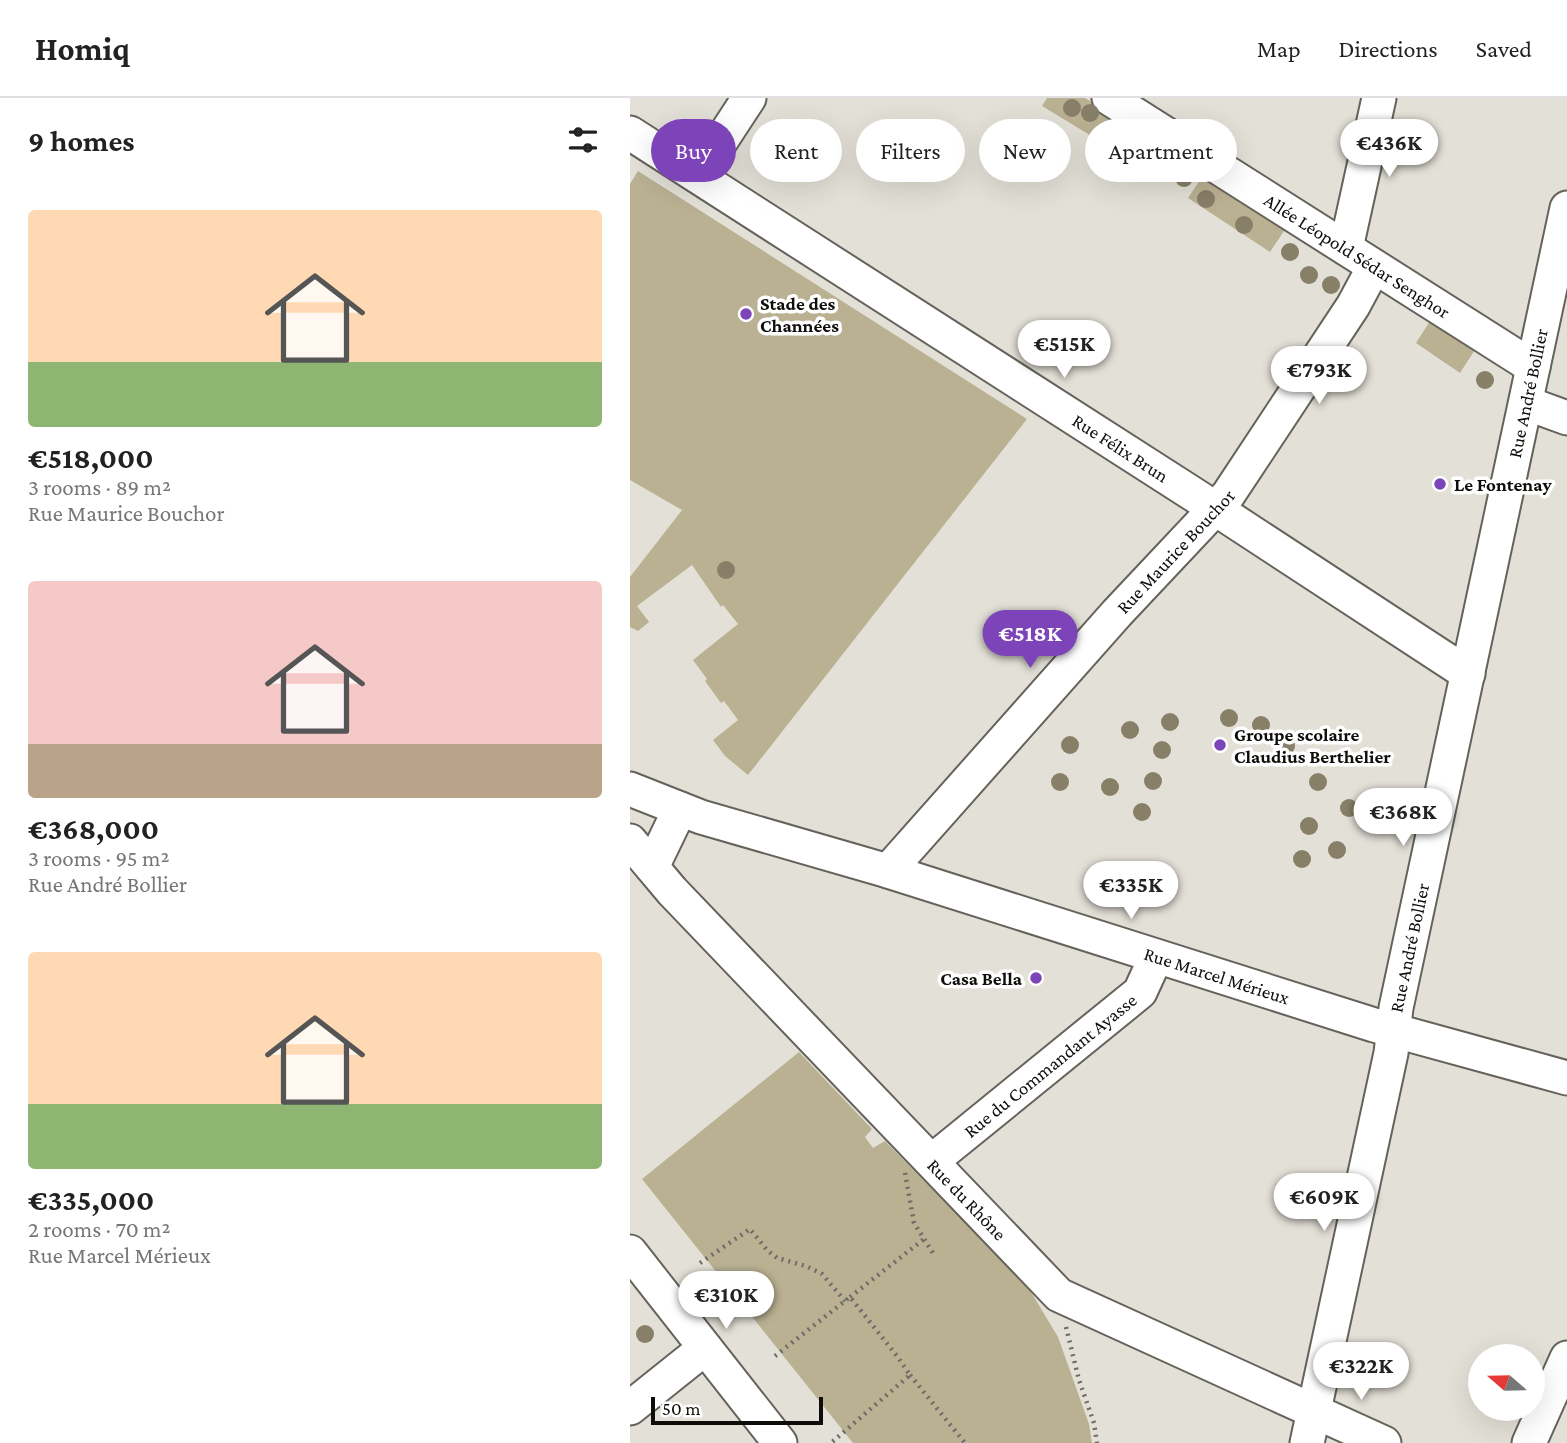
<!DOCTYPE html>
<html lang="en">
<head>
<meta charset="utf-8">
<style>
	:root { --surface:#fff; --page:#f6f6f6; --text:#222; --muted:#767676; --line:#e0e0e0; --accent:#7d43b9 }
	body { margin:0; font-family:"Crimson Pro",serif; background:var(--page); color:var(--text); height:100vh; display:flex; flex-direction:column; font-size:26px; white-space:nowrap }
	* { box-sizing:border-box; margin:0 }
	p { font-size:23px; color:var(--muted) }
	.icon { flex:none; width:38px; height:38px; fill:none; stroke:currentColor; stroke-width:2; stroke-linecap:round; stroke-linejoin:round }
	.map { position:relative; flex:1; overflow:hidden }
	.panel { display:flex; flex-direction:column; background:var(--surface); width:630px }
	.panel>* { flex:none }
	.top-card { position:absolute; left:21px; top:21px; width:665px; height:63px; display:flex; gap:14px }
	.needle { width:46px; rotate:290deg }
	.buttons { position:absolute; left:838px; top:1246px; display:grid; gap:14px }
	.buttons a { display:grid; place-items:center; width:77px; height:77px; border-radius:50%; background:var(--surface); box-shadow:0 7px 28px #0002; font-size:35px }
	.scale { position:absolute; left:21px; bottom:18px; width:172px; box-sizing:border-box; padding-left:7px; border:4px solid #0e0d0a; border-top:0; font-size:19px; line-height:24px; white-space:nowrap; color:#0e0d0a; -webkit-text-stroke:5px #fff; paint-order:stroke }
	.price { position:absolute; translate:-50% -60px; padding:0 16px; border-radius:24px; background:#fff; color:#222; font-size:23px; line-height:46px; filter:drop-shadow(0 2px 4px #0008) }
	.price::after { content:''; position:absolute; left:50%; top:42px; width:21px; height:16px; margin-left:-10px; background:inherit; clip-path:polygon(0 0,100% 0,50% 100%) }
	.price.selected { background:var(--accent); color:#fff }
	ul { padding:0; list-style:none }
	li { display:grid; align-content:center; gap:14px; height:371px; padding:0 28px }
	li span { display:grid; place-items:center; height:217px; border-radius:7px; color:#555 }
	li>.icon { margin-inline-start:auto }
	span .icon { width:126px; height:126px; fill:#fffc; stroke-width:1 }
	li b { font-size:30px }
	h2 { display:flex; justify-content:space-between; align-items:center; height:84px; padding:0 28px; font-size:30px }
	.pill { padding:0 24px; border-radius:32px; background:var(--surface); box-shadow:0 7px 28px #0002; font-size:24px; line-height:63px }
	.pill.selected { background:var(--accent); color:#fff }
	header { display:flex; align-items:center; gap:42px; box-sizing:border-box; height:98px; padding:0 35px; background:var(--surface); border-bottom:2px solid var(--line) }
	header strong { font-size:33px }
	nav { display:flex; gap:38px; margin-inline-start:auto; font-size:24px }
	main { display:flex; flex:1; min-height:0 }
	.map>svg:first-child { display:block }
</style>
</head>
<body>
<header>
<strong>Homiq</strong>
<nav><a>Map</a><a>Directions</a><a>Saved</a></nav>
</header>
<main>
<section class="panel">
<h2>9 homes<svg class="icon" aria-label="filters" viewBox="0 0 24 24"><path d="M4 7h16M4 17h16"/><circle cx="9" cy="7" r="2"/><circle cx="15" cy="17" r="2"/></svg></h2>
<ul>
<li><span style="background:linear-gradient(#ffd9b3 70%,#8fb573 0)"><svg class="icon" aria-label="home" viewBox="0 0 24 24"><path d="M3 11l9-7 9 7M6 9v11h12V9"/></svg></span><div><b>€518,000</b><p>3 rooms · 89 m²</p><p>Rue Maurice Bouchor</p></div></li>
<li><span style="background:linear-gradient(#f6c9c9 75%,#b9a48a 0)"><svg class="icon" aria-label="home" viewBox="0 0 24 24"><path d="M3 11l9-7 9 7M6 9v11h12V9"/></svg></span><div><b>€368,000</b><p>3 rooms · 95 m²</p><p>Rue André Bollier</p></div></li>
<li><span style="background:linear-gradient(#ffd9b3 70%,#8fb573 0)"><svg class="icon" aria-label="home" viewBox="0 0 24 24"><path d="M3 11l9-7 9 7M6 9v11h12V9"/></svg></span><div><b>€335,000</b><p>2 rooms · 70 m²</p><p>Rue Marcel Mérieux</p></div></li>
</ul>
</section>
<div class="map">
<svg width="937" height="1345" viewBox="0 0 937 1345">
	<rect width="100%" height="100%" fill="#e3e0d7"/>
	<!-- green -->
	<g fill="#bab193">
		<path d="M417 0H455L539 52 524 76 412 8Z"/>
		<path d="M8 73 397 321 118 677 95 658 83 642 108 622 94 603 91 605 75 583 77 581 63 562 108 526 93 507 91 509 62 467 7 508 19 524 8 533 0 529V479L52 412 0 382V86Z"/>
		<path d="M574 76 656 130 640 154 558 100Z"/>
		<path d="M804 217 848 247 830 275 786 245Z"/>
		<path d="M169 954 242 1031 235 1039 243 1050 255 1043 398 1189 428 1239 459 1326 462 1345H223L12 1081Z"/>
	</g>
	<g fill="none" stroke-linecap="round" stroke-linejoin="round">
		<defs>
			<g id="minor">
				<path id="s1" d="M479 0 903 269"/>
				<path id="s2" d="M0 35 566 398 838 576"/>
				<path d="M68 78 119 0"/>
				<path d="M716 150 749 0"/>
				<path d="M896 305 937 320"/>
				<path id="s3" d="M0 691 71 719 258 773 744 927 937 980"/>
				<path id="s4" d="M0 743 42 793 429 1197 754 1345"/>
				<path d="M22 769 50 711"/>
				<path id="s5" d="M258 773 487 515 598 397 723 208 744 169"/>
				<path id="s6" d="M302 1063 510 894 526 859"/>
				<path d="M0 1154 150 1345"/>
				<path d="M0 1310 75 1250"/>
				<path id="s7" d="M677 1345 761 955 766 910 937 110"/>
				<path d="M899 1345 937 1260"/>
			</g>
		</defs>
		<!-- minor casing -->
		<use href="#minor" stroke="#64625a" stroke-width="37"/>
		<!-- path -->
		<g stroke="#6e6c67" stroke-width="4.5" stroke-dasharray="2 5" stroke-linecap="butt">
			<path d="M275 1075 284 1125 303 1155"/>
			<path d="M70 1165 120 1131 137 1152 147 1160 176 1168 192 1176 215 1203"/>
			<path d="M220 1199 294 1141"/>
			<path d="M436 1229 449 1282 464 1325 467 1345"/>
			<path d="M145 1258 220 1199 267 1258 280 1277 201 1345"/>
			<path d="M280 1277 335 1345"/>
		</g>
		<!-- minor -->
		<use href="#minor" stroke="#fff" stroke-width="33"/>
	</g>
	<!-- trees -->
	<g fill="#877f67">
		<circle cx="442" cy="10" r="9"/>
		<circle cx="460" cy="15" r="9"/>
		<circle cx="523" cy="53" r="9"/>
		<circle cx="515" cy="75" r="9"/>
		<circle cx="554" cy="80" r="9"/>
		<circle cx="576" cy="101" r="9"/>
		<circle cx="614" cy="127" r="9"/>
		<circle cx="660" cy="154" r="9"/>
		<circle cx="679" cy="177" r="9"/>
		<circle cx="701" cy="187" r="9"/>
		<circle cx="855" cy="282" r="9"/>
		<circle cx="96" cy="472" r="9"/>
		<circle cx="599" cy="620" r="9"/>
		<circle cx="540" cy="624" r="9"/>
		<circle cx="631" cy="627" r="9"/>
		<circle cx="500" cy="632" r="9"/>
		<circle cx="440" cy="647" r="9"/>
		<circle cx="656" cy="648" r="9"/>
		<circle cx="532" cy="652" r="9"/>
		<circle cx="523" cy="683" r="9"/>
		<circle cx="430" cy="684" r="9"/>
		<circle cx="688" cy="684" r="9"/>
		<circle cx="480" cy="689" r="9"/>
		<circle cx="719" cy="710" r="9"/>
		<circle cx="512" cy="714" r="9"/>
		<circle cx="679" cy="728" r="9"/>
		<circle cx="707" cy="752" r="9"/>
		<circle cx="672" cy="761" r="9"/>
		<circle cx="15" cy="1236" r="9"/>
	</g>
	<!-- markers -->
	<g fill="#7d43b9" stroke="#fff" stroke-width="2.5">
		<circle cx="116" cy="216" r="7"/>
		<circle cx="810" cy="386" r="7"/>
		<circle cx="590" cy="647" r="7"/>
		<circle cx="406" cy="880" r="7"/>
	</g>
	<g text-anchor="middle" stroke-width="7" stroke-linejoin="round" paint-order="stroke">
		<!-- street labels -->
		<g font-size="19" fill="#0e0d0a" stroke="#fff">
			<text dy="7" stroke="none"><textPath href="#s1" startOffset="294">Allée Léopold Sédar Senghor</textPath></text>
			<text dy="7" stroke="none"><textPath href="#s7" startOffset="1073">Rue André Bollier</textPath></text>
			<text dy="7" stroke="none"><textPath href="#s2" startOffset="583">Rue Félix Brun</textPath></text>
			<text dy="7" stroke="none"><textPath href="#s5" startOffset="430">Rue Maurice Bouchor</textPath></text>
			<text dy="7" stroke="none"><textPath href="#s7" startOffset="506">Rue André Bollier</textPath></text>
			<text dy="7" stroke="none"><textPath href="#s3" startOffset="616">Rue Marcel Mérieux</textPath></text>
			<text dy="7" stroke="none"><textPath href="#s6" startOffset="152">Rue du Commandant Ayasse</textPath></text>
			<text dy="7" stroke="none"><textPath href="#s4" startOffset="492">Rue du Rhône</textPath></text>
		</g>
		<!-- poi labels -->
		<g font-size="19" font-weight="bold" fill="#0e0d0a" stroke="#fff" text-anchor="start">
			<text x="130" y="212">Stade des<tspan x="130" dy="22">Channées</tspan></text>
			<text x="824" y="393">Le Fontenay</text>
			<text x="604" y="643">Groupe scolaire<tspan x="604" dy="22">Claudius Berthelier</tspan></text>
			<text x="392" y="887" text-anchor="end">Casa Bella</text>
		</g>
	</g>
</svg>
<div class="buttons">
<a><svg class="needle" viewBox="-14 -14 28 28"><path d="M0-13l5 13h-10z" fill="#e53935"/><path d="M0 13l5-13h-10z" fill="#767676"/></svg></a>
</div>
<div class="scale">50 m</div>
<b class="price" style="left:759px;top:81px">€436K</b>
<b class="price" style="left:434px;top:282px">€515K</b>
<b class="price" style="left:689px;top:308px">€793K</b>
<b class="price selected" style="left:400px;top:572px">€518K</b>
<b class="price" style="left:773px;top:750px">€368K</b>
<b class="price" style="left:501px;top:823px">€335K</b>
<b class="price" style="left:694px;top:1135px">€609K</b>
<b class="price" style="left:96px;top:1233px">€310K</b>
<b class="price" style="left:731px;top:1304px">€322K</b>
<div class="top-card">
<a class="pill selected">Buy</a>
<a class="pill">Rent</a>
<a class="pill">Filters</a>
<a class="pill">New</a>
<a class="pill">Apartment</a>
</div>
</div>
</main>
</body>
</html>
